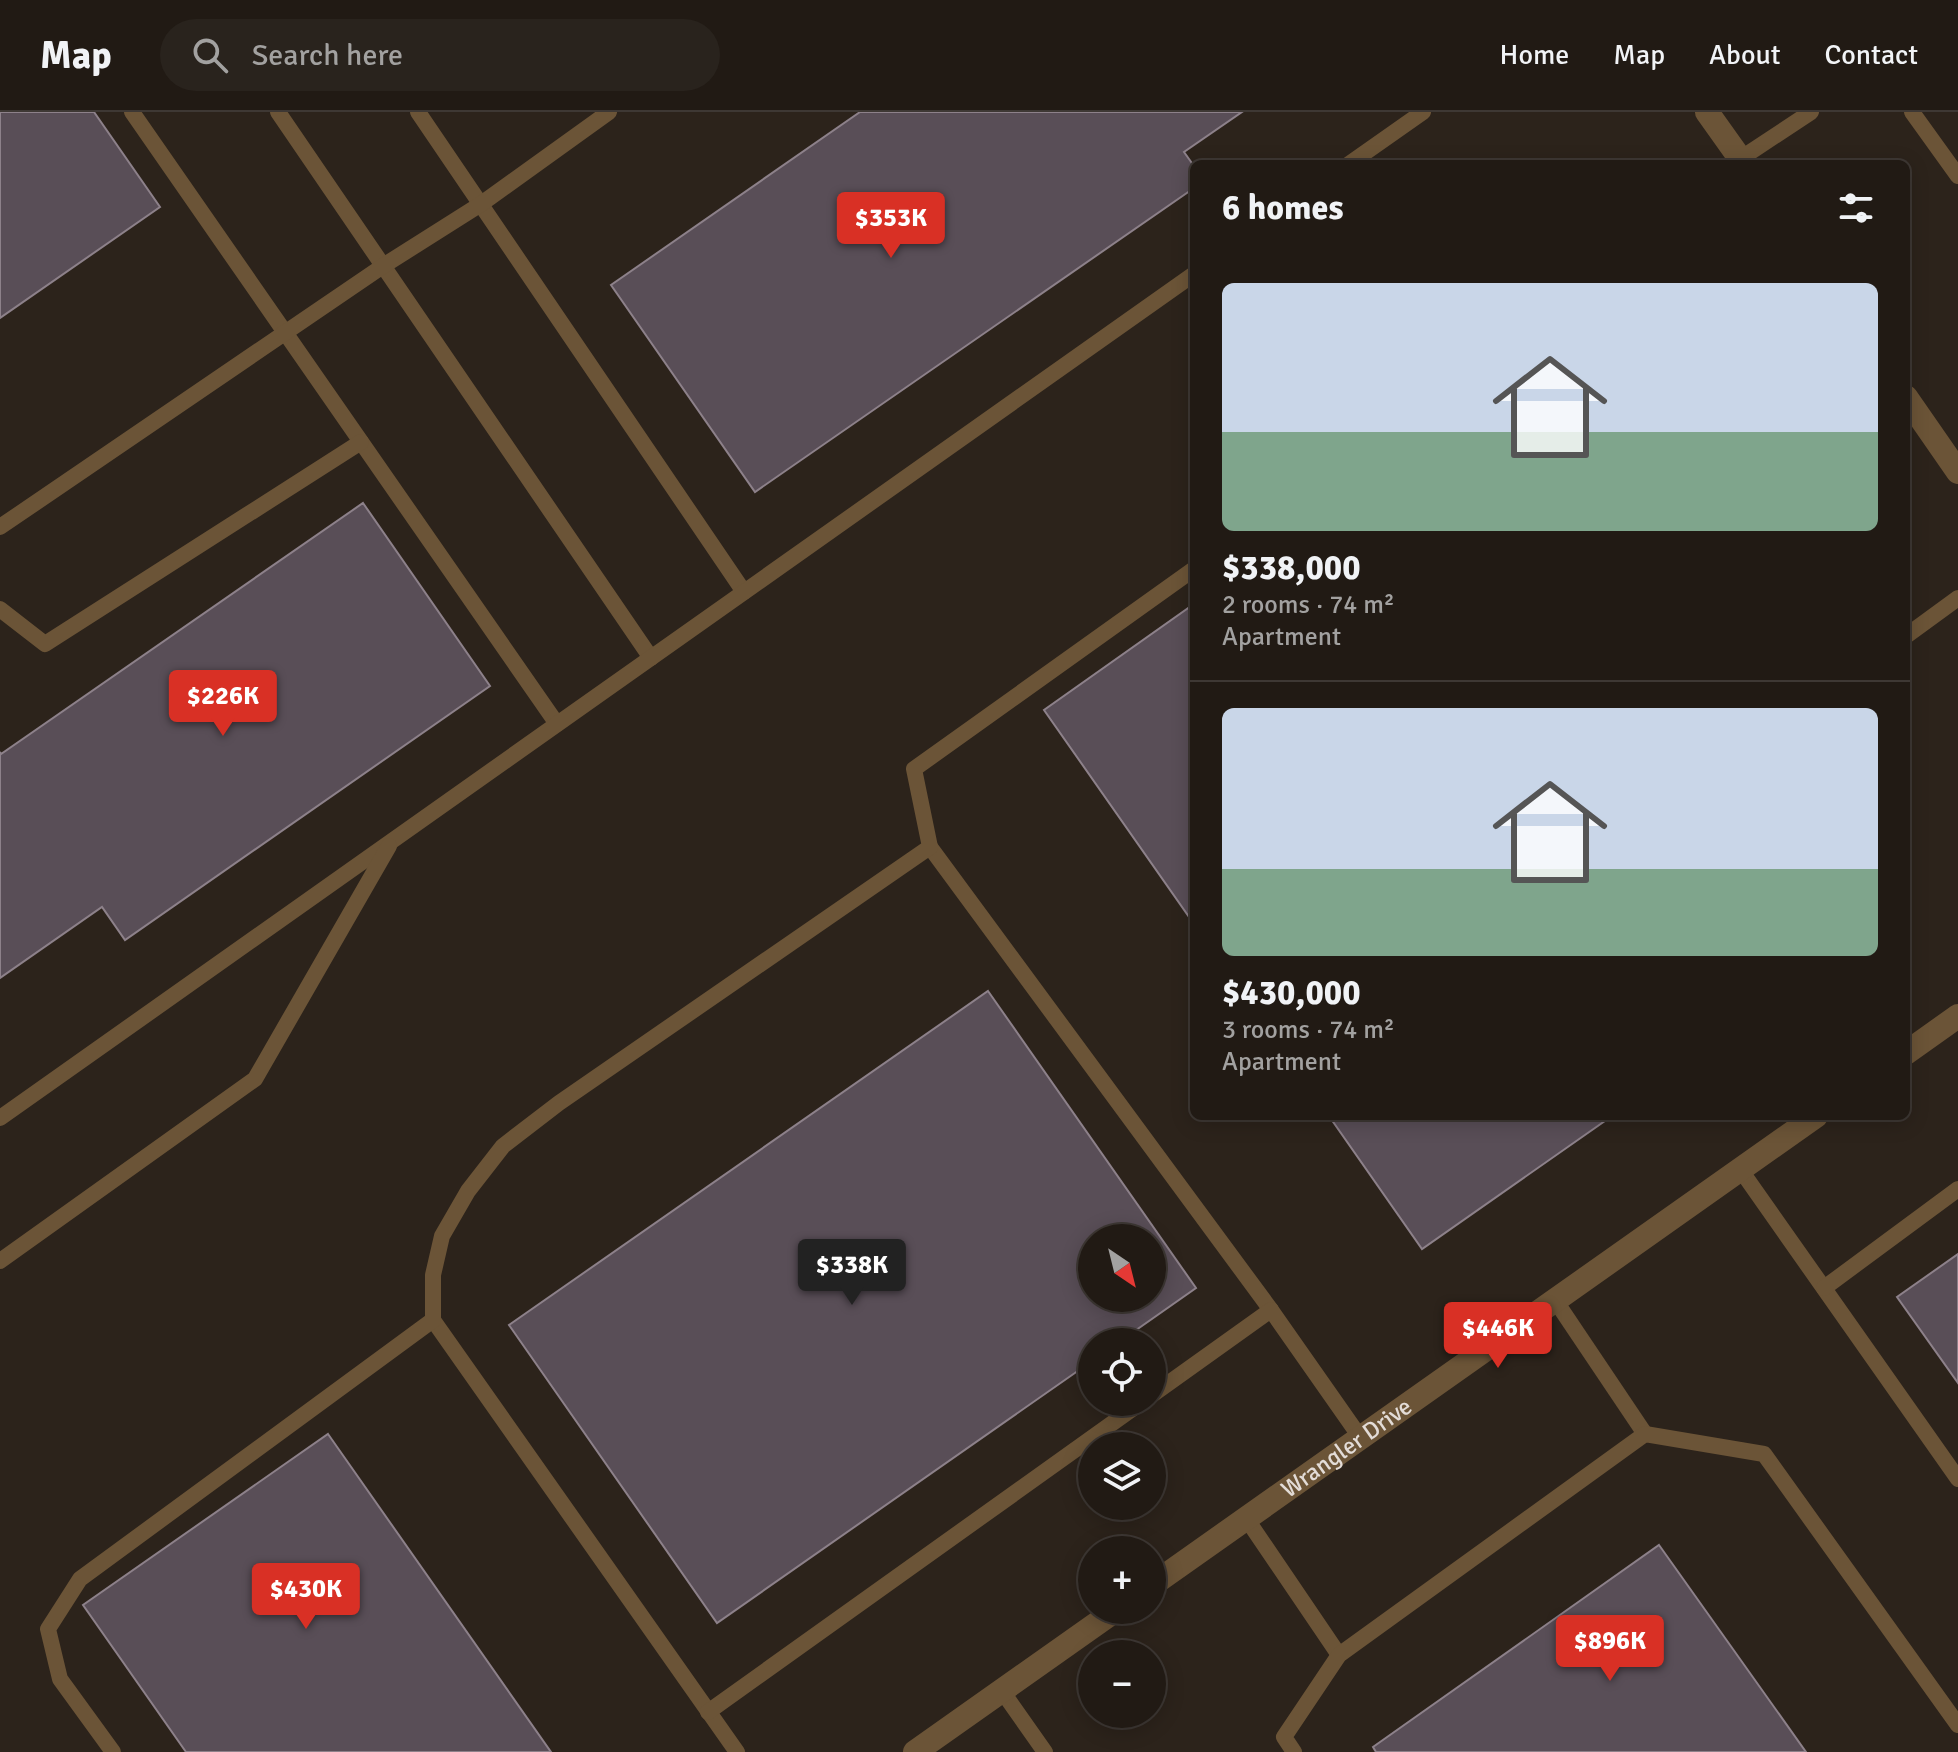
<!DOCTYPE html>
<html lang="en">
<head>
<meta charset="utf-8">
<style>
	:root { --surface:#211a14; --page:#29231d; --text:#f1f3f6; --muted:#a2a1a0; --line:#3e3834; --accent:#d93025 }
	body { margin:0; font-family:Signika,sans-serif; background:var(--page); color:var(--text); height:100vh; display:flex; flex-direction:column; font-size:30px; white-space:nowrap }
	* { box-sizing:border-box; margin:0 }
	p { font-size:26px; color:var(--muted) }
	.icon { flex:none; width:44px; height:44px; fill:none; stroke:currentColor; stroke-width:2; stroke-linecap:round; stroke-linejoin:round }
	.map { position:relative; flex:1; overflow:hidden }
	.side { position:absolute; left:1190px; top:48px; width:720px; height:960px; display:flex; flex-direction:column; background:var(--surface); border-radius:12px; box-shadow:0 4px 20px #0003,0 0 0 2px var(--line) }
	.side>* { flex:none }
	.needle { width:52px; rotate:145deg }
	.controls { position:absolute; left:1078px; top:1112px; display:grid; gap:16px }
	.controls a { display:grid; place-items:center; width:88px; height:88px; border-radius:50%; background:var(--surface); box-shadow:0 4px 20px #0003,0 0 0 2px var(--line); font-size:40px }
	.price { position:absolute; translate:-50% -68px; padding:0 18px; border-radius:8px; background:var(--accent); color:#fff; font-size:26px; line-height:52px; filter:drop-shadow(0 2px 4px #0008) }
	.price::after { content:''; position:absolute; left:50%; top:48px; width:24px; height:18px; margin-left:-12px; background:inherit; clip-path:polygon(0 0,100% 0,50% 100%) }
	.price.current { background:#222; color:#fff }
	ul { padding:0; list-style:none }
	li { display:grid; align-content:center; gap:16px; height:424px; padding:0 32px }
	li+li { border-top:2px solid var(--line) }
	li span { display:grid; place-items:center; height:248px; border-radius:12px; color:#555 }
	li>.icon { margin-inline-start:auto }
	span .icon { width:144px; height:144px; fill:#fffc; stroke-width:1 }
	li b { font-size:34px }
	h2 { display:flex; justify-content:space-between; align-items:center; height:96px; padding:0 32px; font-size:34px }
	header { display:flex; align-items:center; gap:48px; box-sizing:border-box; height:112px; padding:0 40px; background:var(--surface); border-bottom:2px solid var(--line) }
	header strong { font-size:38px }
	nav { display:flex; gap:44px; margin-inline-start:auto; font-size:28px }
	.search { width:560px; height:72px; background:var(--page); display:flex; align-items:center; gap:20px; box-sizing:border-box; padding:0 28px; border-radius:44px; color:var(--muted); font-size:30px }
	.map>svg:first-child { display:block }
</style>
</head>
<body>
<header>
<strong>Map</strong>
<div class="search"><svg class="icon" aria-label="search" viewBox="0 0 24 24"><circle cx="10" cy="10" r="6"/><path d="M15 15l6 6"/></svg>Search here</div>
<nav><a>Home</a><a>Map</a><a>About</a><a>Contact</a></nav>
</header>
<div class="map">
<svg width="1958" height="1640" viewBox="0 0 1958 1640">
	<rect width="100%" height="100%" fill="#2c231b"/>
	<!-- building -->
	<g fill="#594e57" stroke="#8d818a" stroke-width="2" fill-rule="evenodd">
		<path d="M0 0H94L160 95 0 206Z"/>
		<path d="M860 0H1242L1184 40 1194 54V76L755 380 611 173Z"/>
		<path d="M363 391 490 574 125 828 102 795 0 866V640L1 642Z"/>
		<path d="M1194 492V812L1044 598Z"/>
		<path d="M988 879 1196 1176 1119 1230H1092V1249L717 1511 509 1213ZM1092 1126H1152V1186H1092Z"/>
		<path d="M1329 1004H1612L1422 1137Z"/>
		<path d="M1958 1142V1271L1897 1185Z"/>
		<path d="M328 1322 551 1640H186L83 1493Z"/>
		<path d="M1659 1433 1806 1640H1376L1373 1635Z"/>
	</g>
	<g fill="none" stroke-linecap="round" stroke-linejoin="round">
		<!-- lane -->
		<g stroke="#6b5437" stroke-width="16">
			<path d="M132 0 557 612"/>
			<path d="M278 0 651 546"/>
			<path d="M418 0 744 480"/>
			<path d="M1912 0 1958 64"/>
			<path d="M1740 47 1811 0"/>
			<path d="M1349 52 1423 0"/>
			<path d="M0 415 383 154 481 92 609 0"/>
			<path d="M0 497 45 532 361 330"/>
			<path d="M1906 524 1958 486"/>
			<path d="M930 735 1271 1198"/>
			<path d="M0 1006 1194 162"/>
			<path d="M1740 1057 1958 1367"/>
			<path d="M0 1149 255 967 389 734"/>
			<path d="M1824 1176 1958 1077"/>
			<path d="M1555 1188 1645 1322"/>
			<path d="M433 1208 737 1640"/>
			<path d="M1152 1283 1271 1198 1360 1325"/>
			<path d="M1246 1406 1339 1543"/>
			<path d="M1002 1579 1045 1640"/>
			<path d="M708 1600 1142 1290"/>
			<path d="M113 1640 60 1567 48 1517 80 1467 433 1208V1163L442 1124 468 1079 503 1034 559 991 930 735 914 657 1194 457"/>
			<path d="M1294 1640 1284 1625 1339 1543 1645 1322 1764 1342 1958 1613"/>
		</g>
		<!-- street -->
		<g stroke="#6b5437" stroke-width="24">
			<path d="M1707 0 1744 52"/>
			<path d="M1906 285 1958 360"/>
			<path d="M1906 941 1958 904"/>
			<path id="s1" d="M1152 1473 1816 1004"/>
			<path d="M915 1640 1116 1498"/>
		</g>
	</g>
	<g text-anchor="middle" stroke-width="6" stroke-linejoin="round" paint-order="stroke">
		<!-- street labels -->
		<g font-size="24" fill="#e3dcd7" stroke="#221912">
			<text dy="8" stroke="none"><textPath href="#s1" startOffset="238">Wrangler Drive</textPath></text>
		</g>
	</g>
</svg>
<div class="controls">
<a><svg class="needle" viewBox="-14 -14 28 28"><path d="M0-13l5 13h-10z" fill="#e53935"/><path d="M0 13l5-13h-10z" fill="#a2a1a0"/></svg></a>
<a><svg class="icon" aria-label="locate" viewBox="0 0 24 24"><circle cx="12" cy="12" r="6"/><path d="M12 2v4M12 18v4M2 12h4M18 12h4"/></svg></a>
<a><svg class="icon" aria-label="layers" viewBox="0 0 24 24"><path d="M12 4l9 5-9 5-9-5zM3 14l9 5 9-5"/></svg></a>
<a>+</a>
<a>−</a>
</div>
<b class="price" style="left:891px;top:148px">$353K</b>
<b class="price" style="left:223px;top:626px">$226K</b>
<b class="price current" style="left:852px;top:1195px">$338K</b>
<b class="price" style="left:1498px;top:1258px">$446K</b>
<b class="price" style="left:306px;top:1519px">$430K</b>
<b class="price" style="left:1610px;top:1571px">$896K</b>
<section class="side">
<h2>6 homes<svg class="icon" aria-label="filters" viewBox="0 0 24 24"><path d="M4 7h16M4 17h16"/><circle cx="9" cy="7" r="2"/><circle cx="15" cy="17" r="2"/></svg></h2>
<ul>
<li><span style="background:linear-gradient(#c9d6e8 60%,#7fa58c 0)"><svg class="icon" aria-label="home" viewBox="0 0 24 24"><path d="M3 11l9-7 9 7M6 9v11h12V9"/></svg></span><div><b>$338,000</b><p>2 rooms · 74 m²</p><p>Apartment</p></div></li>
<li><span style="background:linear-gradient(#c9d6e8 65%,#7fa58c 0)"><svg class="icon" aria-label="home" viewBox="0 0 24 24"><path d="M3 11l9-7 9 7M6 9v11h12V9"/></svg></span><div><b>$430,000</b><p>3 rooms · 74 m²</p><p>Apartment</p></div></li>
</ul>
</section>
</div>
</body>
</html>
